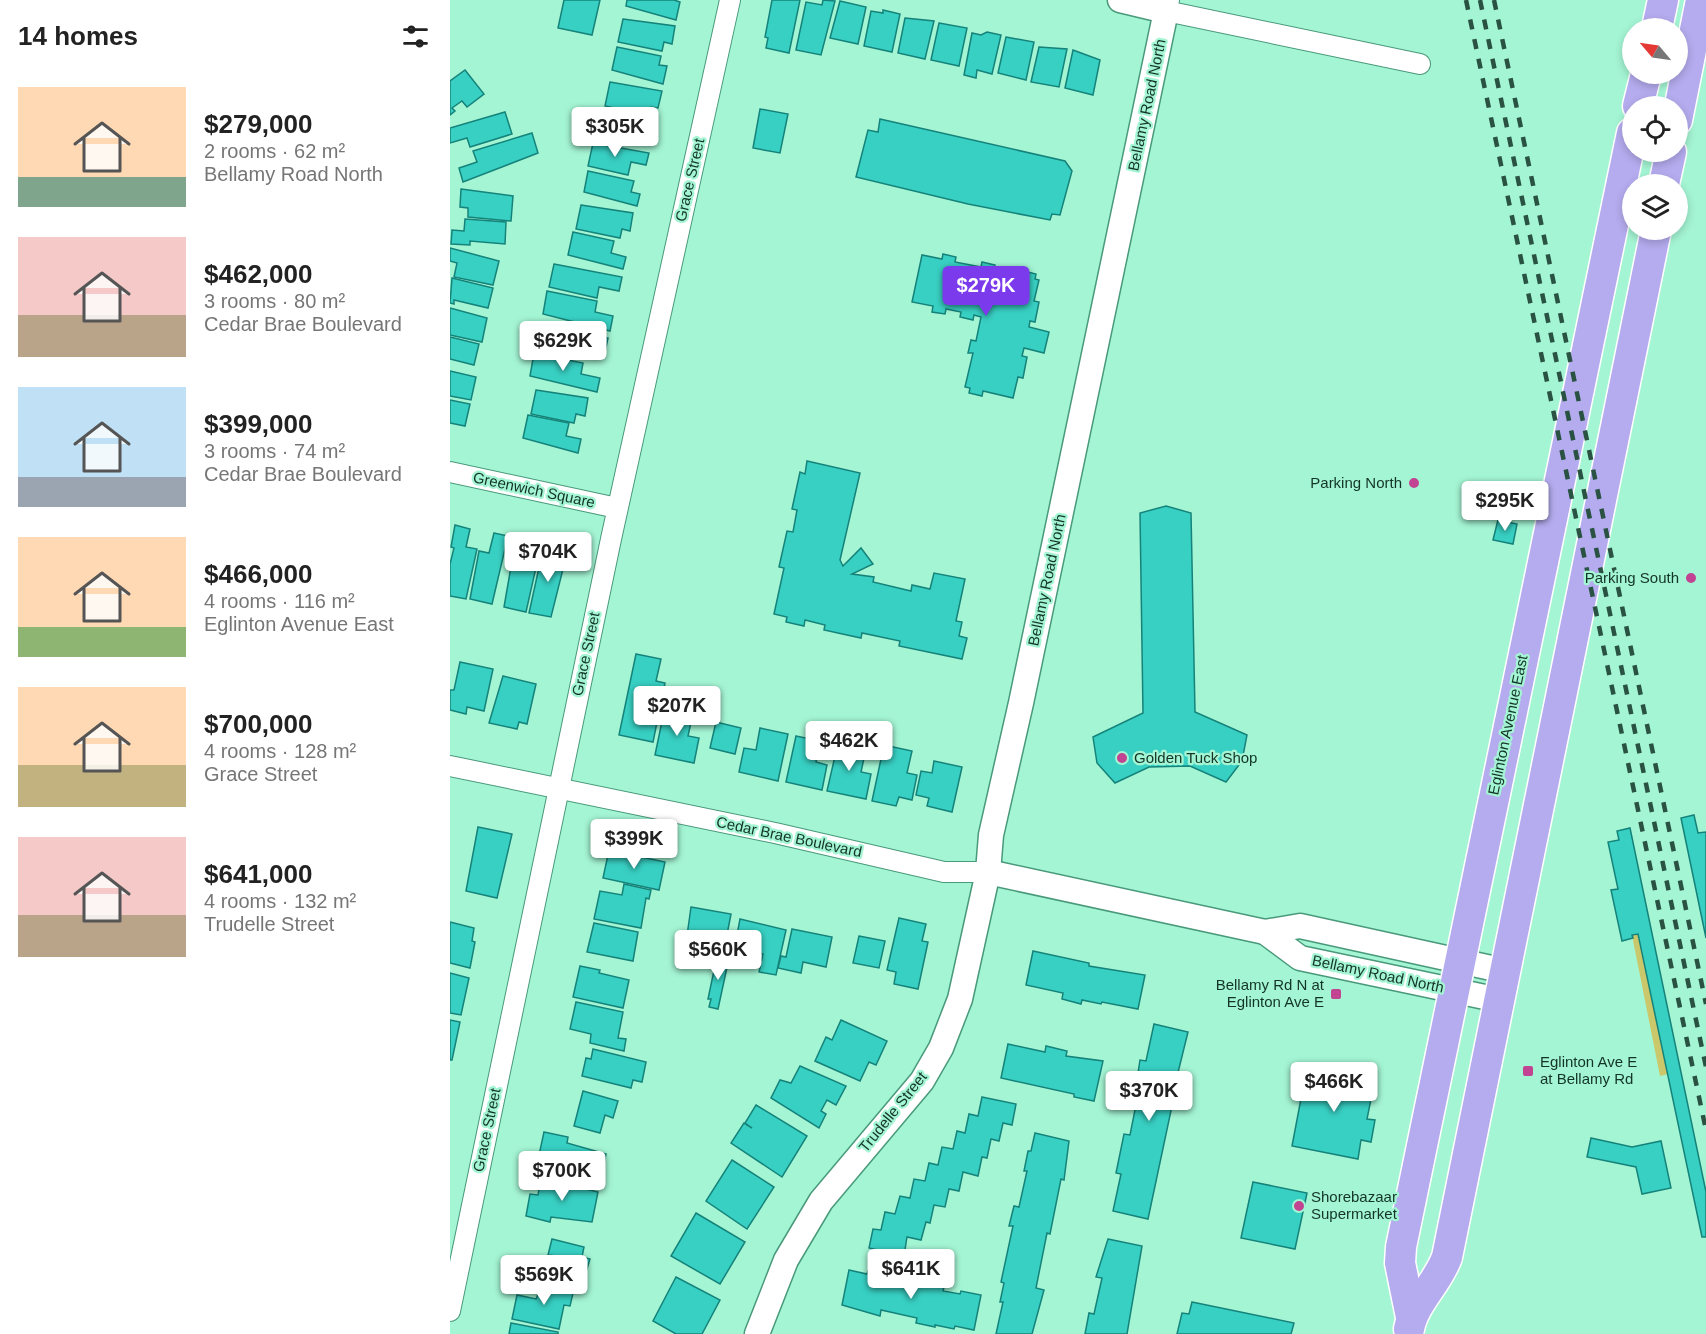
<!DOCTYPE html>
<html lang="en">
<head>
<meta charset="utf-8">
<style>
	:root { --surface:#fff; --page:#f2f2f2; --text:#222; --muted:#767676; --accent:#7c3aed }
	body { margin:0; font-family:Arial,sans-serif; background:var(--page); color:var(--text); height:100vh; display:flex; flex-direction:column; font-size:22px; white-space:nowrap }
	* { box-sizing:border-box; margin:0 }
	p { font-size:20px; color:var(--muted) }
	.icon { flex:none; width:33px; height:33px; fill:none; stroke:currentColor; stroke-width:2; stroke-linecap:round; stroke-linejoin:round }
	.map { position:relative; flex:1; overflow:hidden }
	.drawer { display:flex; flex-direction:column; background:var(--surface); width:450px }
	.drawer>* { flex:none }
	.needle { width:39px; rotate:299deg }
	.tools { position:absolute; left:1172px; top:18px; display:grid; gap:12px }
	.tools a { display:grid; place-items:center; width:66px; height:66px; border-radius:50%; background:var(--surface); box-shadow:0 3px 9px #0003; font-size:30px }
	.price { position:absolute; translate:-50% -51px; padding:0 14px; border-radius:6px; background:#fff; color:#222; font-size:20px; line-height:39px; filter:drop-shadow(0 2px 3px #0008) }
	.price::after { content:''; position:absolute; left:50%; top:36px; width:18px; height:14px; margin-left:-9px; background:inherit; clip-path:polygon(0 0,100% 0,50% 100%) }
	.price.active { background:var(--accent); color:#fff }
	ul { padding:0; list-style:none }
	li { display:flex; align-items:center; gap:18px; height:150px; padding:0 18px }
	li span { display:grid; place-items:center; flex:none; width:168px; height:120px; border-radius:0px; color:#555 }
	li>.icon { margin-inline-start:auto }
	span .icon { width:72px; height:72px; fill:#fffc; stroke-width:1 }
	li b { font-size:26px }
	h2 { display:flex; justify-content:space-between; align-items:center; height:72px; padding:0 18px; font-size:26px }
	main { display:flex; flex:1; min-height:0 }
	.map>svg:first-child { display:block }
</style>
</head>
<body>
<main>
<section class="drawer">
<h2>14 homes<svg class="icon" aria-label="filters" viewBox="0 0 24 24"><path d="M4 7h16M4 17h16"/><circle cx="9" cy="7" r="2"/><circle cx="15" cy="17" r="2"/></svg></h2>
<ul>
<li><span style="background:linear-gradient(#ffd9b3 75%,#7fa58c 0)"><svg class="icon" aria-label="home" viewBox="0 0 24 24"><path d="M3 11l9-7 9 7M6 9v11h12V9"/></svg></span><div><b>$279,000</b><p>2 rooms · 62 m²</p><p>Bellamy Road North</p></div></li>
<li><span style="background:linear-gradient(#f6c9c9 65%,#b9a48a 0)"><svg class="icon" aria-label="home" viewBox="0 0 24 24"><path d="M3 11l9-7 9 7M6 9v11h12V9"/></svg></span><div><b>$462,000</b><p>3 rooms · 80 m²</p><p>Cedar Brae Boulevard</p></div></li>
<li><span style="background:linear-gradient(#bfe0f5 75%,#9aa5b1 0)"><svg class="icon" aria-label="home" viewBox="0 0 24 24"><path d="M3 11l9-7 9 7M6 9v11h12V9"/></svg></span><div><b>$399,000</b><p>3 rooms · 74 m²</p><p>Cedar Brae Boulevard</p></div></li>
<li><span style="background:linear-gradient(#ffd9b3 75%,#8fb573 0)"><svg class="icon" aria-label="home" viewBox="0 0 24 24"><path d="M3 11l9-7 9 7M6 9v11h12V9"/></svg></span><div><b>$466,000</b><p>4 rooms · 116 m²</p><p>Eglinton Avenue East</p></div></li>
<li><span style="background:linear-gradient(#ffd9b3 65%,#c2b280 0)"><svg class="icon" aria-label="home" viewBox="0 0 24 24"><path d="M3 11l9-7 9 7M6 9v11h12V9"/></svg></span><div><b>$700,000</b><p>4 rooms · 128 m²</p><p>Grace Street</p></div></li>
<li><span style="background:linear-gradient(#f6c9c9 65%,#b9a48a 0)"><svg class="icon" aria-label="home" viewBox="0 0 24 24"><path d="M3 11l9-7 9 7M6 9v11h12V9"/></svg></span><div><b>$641,000</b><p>4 rooms · 132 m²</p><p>Trudelle Street</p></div></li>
</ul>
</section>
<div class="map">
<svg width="1256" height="1334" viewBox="0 0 1256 1334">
	<rect width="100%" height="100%" fill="#a4f5d4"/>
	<!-- green -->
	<path fill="#cbc76b" d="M1188 934 1218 1074 1210 1076 1182 935Z"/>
	<!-- building -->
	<g fill="#38d0c3" stroke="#15837a" stroke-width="1.5">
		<path d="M114 0H150L142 35 108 28Z"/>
		<path d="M177 0H224L230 2 226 20 176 6Z"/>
		<path d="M322 0H350L339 53 316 48 318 38 315 37Z"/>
		<path d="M373 0 385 1 371 55 346 50 356 2 372 5Z"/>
		<path d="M390 1 416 7 408 44 380 38Z"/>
		<path d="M433 10 450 14 442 52 414 46 421 11 433 13Z"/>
		<path d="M455 18 484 21 475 59 448 53Z"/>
		<path d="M173 19 225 26 222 44 214 42 212 51 168 42Z"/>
		<path d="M489 23 517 28 509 66 481 60Z"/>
		<path d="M537 32 551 35 542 74 527 70 526 78 514 75 522 33 531 35Z"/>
		<path d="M556 37 584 42 576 80 548 73Z"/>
		<path d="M167 47 211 56 209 65 217 66 213 84 162 70Z"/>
		<path d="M589 47 617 49 609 87 581 82Z"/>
		<path d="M623 50 650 60 643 95 615 88Z"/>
		<path d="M15 70 34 94 17 107 12 101 2 108 5 111 0 115V81Z"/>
		<path d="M160 82 212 91 208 108 201 107 199 116 155 106Z"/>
		<path d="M310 109 338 114 330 153 303 148Z"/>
		<path d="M152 110 197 120 194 131 203 133 200 145 147 131Z"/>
		<path d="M55 112 62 134 20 147 17 138 0 143V128Z"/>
		<path d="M430 119 615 161 622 171 610 215 602 214 600 220 518 204 406 177 418 130 428 132Z"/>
		<path d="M82 133 88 153 13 182 9 168 27 162 23 151Z"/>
		<path d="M143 143 199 153 196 165 181 162 178 175 138 166Z"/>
		<path d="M138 171 184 181 181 192 190 194 187 206 134 192Z"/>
		<path d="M11 189 63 196 61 221 18 217V208L10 207Z"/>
		<path d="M131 205 183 213 180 231 172 229 170 238 126 229Z"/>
		<path d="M15 219 56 222 55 244 20 241V245L1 244 2 230 14 231Z"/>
		<path d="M123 232 164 241 161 253 176 257 173 269 118 255Z"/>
		<path d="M0 248 49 261 43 285 4 277 7 263 0 261Z"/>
		<path d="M493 254 506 257 505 262 531 267 532 262 545 265 544 270 572 276 573 271 586 274 585 279 589 280 584 301 589 302 585 322 580 321 579 327 599 332 594 353 574 348 572 356 577 357 573 378 568 377 563 398 533 391 532 396 519 393 520 388 515 387 523 353H518L521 340 526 341 531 317 524 315 523 320 510 317 511 312 496 309 495 314 482 312 483 306 462 302 472 255 492 259Z"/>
		<path d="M104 264 172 277 169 291 149 287 147 298 99 287Z"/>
		<path d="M2 278 43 288 38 308 4 300V304L0 303Z"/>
		<path d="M97 291 147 301 145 312 163 316 160 331 93 314Z"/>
		<path d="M0 308 37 318 32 342 0 335Z"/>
		<path d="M90 326 158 338 155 352 136 349 134 358 86 348Z"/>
		<path d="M0 337 29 344 24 365 0 359Z"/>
		<path d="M84 353 133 363 131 374 150 378 147 392 80 376Z"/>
		<path d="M0 371 26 377 21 400 0 396Z"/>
		<path d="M86 390 138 398 135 416 126 414 124 423 81 414Z"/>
		<path d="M0 400 20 404 15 426 0 423Z"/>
		<path d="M78 415 119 423 116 436 131 439 128 453 73 438Z"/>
		<path d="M357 461 410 473 390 560 393 566 411 548 423 564 402 574 424 577 423 582 461 591 462 585 480 589 484 573 515 579 506 621 512 622 509 636 517 638 512 659 449 646 450 641 412 633 411 638 374 630 375 625 355 620 354 626 336 622 337 617 324 614 334 568 329 567 337 531 343 532 347 510 342 509 350 472 355 474Z"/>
		<path d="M716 506 741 513 745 712 797 735 792 761 776 782 740 766 699 767 665 783 647 763 643 737 693 713 690 513Z"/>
		<path d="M1048 520 1067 524 1063 544 1043 540Z"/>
		<path d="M5 525 20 529 16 547 27 549 16 599 0 596V564L4 548 1 547Z"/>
		<path d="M44 533 58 536 42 604 20 599 29 551 39 553Z"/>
		<path d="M66 538 81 541 77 561 87 563 76 612 54 607Z"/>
		<path d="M103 546 118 549 101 617 79 613 90 563 99 565Z"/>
		<path d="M186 654 211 659 206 681 215 683 203 742 169 735Z"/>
		<path d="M10 662 43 669 34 711 17 707 16 714 0 710V690H4Z"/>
		<path d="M53 676 86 684 77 724 69 722 67 729 39 723Z"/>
		<path d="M215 707 243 713 238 736 249 738 244 763 205 755Z"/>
		<path d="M266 722 291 728 285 754 260 748Z"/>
		<path d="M310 728 338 734 328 781 289 772 294 748 306 750Z"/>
		<path d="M346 736 370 741 366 762 377 765 372 790 336 782Z"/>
		<path d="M388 743 416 749 411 772 421 774 416 799 377 791Z"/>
		<path d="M434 745 462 751 457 773 467 775 462 800 449 797 446 806 422 801Z"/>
		<path d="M484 761 512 767 502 812 477 806 479 798 466 795 471 771 482 773Z"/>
		<path d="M1244 815 1248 833 1256 832V938L1231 818Z"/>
		<path d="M28 827 62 834 47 898 16 891Z"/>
		<path d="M1180 828 1256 1192V1237H1252L1188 934 1182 935 1183 938 1172 941 1161 890 1168 889 1158 842 1169 840 1167 831Z"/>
		<path d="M159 850 215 862 209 890 153 878Z"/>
		<path d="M174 884 201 890 199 899 196 898 191 928 144 919 150 891 172 895Z"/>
		<path d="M241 907 281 914 275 945 255 941 253 951 235 950Z"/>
		<path d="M449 918 476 924 472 941 478 942 468 989 444 984 446 972 437 970Z"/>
		<path d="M290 919 336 930 326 975 309 972 313 954 302 951 299 966 282 962Z"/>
		<path d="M0 922 24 928 22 941 25 942 20 968 0 963Z"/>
		<path d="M144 923 188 932 183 961 137 952Z"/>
		<path d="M342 929 382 937 376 967 353 962 351 973 328 968 331 956 336 957Z"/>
		<path d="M409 936 435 941 429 968 403 963Z"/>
		<path d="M583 951 639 963V966L695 975 688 1009 652 1002 651 1004 632 1000 631 1004 612 999 613 993 576 985Z"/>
		<path d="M267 956 279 958 268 1009 259 1007 261 999H258Z"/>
		<path d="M130 966 150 970 149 973 179 980 173 1008 123 997Z"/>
		<path d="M0 973 19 978 11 1015 0 1013Z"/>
		<path d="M126 1002 173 1012 168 1038 176 1039 174 1051 140 1043 141 1034 120 1029Z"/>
		<path d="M0 1020 10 1022 2 1060H0Z"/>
		<path d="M391 1020 437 1041 426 1065 419 1062 410 1081 365 1061 376 1037 382 1040Z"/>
		<path d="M704 1024 738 1032 720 1105 722 1106 698 1219 663 1211 671 1174 666 1173 674 1134 680 1135 687 1100 684 1099 690 1060 696 1061Z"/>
		<path d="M558 1044 595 1052 596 1046 617 1051 616 1056 653 1061 644 1101 624 1097V1094L551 1078Z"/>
		<path d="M143 1049 196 1062 192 1082 183 1080 181 1088 132 1076 136 1058 141 1059Z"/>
		<path d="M350 1066 396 1086 386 1105 377 1100 371 1111 376 1114 369 1128 321 1098 330 1080 341 1083Z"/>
		<path d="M857 1067 925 1079 917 1119 925 1120 921 1142 911 1140 908 1159 842 1146Z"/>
		<path d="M133 1091 168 1101 163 1118 155 1115 150 1133 124 1126Z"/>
		<path d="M532 1097 566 1104 562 1125 553 1123 549 1141 541 1139 537 1158 532 1157 528 1176 513 1172 509 1191 499 1189 495 1207 484 1205 480 1223 476 1222 471 1240 457 1237 454 1256 419 1248 423 1229 431 1230 435 1212 445 1214 450 1196 460 1198 464 1179 475 1181 479 1163 488 1165 492 1147 503 1149 507 1131 515 1133 519 1114 528 1116Z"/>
		<path d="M306 1105 357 1136 332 1177 281 1143 294 1123 302 1128 295 1123Z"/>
		<path d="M94 1132 118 1137 117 1143 156 1154 150 1184 92 1174 96 1156 89 1155Z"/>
		<path d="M585 1133 619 1141 614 1180 611 1179 600 1234 597 1233 586 1288 594 1290 582 1334H546L553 1302H550L554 1283 551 1282 563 1226H559L564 1206 569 1207 577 1171H574L578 1151H581Z"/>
		<path d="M1141 1138 1182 1147 1211 1141 1221 1188 1192 1194 1186 1167 1137 1157Z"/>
		<path d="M282 1160 324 1187 297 1229 256 1201Z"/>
		<path d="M91 1178 148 1192 142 1222 101 1217 100 1222 76 1216 80 1194 88 1195Z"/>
		<path d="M803 1182 857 1193 845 1249 791 1238Z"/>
		<path d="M246 1213 295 1242 270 1284 221 1256Z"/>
		<path d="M102 1239 134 1247 132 1257 140 1259 136 1272 128 1270 124 1287 99 1281 105 1256 98 1255Z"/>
		<path d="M658 1239 692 1246 677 1334H635L639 1313 644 1314 652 1278 646 1277Z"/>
		<path d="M399 1270 417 1274 418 1271 494 1287 493 1291 510 1294 511 1291 531 1295 524 1330 505 1326 504 1329 485 1325V1327L466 1323 467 1318 431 1310 430 1316 392 1305Z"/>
		<path d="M226 1277 270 1300 252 1334H226L203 1321Z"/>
		<path d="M93 1283 124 1289 120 1306 114 1305 109 1329 62 1319 67 1295 86 1299Z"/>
		<path d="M742 1302 844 1323 841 1334H727L732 1313 739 1314Z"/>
		<path d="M61 1323 108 1332V1334H59Z"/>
	</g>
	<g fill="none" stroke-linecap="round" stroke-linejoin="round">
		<defs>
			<g id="minor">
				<path d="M719 0 716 11 970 64"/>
				<path d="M0 472 167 508"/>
				<path d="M0 766 325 833 494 872H538"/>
				<path d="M0 1311 161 539 280 0"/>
			</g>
			<g id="tertiary">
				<path d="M538 872 815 932 850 926 1055 971"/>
				<path d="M815 932 850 958 1049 1000"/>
				<path d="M307 1334 336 1260 371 1201 472 1081 491 1048 510 999 538 872 541 835 571 703 716 11 670 0"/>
			</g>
			<g id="primary">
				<path d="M1207 28 1213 0"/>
				<path d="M1188 106 1196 74"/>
				<path d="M1227 120 1251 0"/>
				<path d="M1214 184 1221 152"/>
				<path d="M961 1317 950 1263 951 1247 1182 133"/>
				<path d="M959 1329C964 1302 988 1283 997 1257L1206 230"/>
			</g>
		</defs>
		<!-- minor casing -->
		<use href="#minor" stroke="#49997b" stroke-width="22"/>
		<!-- tertiary casing -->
		<use href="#tertiary" stroke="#49997b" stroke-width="27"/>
		<!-- primary casing -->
		<use href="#primary" stroke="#fff" stroke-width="33"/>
		<!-- minor -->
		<use href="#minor" stroke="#fff" stroke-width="20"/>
		<!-- tertiary -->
		<use href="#tertiary" stroke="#fff" stroke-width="24"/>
		<!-- primary -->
		<use href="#primary" stroke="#b5acef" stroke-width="30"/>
		<!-- rail -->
		<g stroke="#295242" stroke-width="4.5" stroke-dasharray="10 10" stroke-linecap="butt">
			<path d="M1016 0 1256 1130"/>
			<path d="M1030 0 1256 1067"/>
			<path d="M1044 0 1256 1004"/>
		</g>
	</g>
	<!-- markers -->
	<g fill="#c24391" stroke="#a4f5d4" stroke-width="2">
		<circle cx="964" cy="483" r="6"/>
		<circle cx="1241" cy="578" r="6"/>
		<circle cx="672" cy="758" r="6"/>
		<rect x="880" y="988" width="12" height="12" rx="3"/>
		<rect x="1072" y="1065" width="12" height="12" rx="3"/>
		<circle cx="849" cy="1206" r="6"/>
	</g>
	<g text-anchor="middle" stroke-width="4.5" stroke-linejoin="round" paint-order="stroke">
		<!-- street labels -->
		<g font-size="15" fill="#133528" stroke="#a4f5d4">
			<text transform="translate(697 105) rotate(-78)" y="5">Bellamy Road North</text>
			<text transform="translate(240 180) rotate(-77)" y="5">Grace Street</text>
			<text transform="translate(84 490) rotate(12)" y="5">Greenwich Square</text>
			<text transform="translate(597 580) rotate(-78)" y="5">Bellamy Road North</text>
			<text transform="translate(136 654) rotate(-78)" y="5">Grace Street</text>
			<text transform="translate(1058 725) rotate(-78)" y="5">Eglinton Avenue East</text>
			<text transform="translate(339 837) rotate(12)" y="5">Cedar Brae Boulevard</text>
			<text transform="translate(928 974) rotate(12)" y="5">Bellamy Road North</text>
			<text transform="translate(443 1112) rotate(-51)" y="5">Trudelle Street</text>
			<text transform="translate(37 1130) rotate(-78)" y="5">Grace Street</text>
		</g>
		<!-- poi labels -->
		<g font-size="15" fill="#133528" stroke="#a4f5d4" text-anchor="end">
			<text x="952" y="488">Parking North</text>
			<text x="1229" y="583">Parking South</text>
			<text x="684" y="763" text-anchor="start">Golden Tuck Shop</text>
			<text x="874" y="990">Bellamy Rd N at<tspan x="874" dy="17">Eglinton Ave E</tspan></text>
			<text x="1090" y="1067" text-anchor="start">Eglinton Ave E<tspan x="1090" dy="17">at Bellamy Rd</tspan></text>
			<text x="861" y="1202" text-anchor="start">Shorebazaar<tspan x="861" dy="17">Supermarket</tspan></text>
		</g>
	</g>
</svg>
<div class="tools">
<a><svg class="needle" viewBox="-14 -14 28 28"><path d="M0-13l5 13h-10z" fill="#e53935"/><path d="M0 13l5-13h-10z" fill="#767676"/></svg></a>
<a><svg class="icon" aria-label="locate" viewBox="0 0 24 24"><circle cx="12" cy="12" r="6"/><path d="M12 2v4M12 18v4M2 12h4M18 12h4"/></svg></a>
<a><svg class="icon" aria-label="layers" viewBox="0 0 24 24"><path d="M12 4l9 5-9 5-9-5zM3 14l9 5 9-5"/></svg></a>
</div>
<b class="price" style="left:165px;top:158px">$305K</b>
<b class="price active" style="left:536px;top:317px">$279K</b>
<b class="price" style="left:113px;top:372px">$629K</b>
<b class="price" style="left:1055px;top:532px">$295K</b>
<b class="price" style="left:98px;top:583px">$704K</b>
<b class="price" style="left:227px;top:737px">$207K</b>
<b class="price" style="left:399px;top:772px">$462K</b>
<b class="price" style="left:184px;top:870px">$399K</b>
<b class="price" style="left:268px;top:981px">$560K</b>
<b class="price" style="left:884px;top:1113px">$466K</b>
<b class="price" style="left:699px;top:1122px">$370K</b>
<b class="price" style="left:112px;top:1202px">$700K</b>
<b class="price" style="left:461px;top:1300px">$641K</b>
<b class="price" style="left:94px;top:1306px">$569K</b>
</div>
</main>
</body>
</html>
